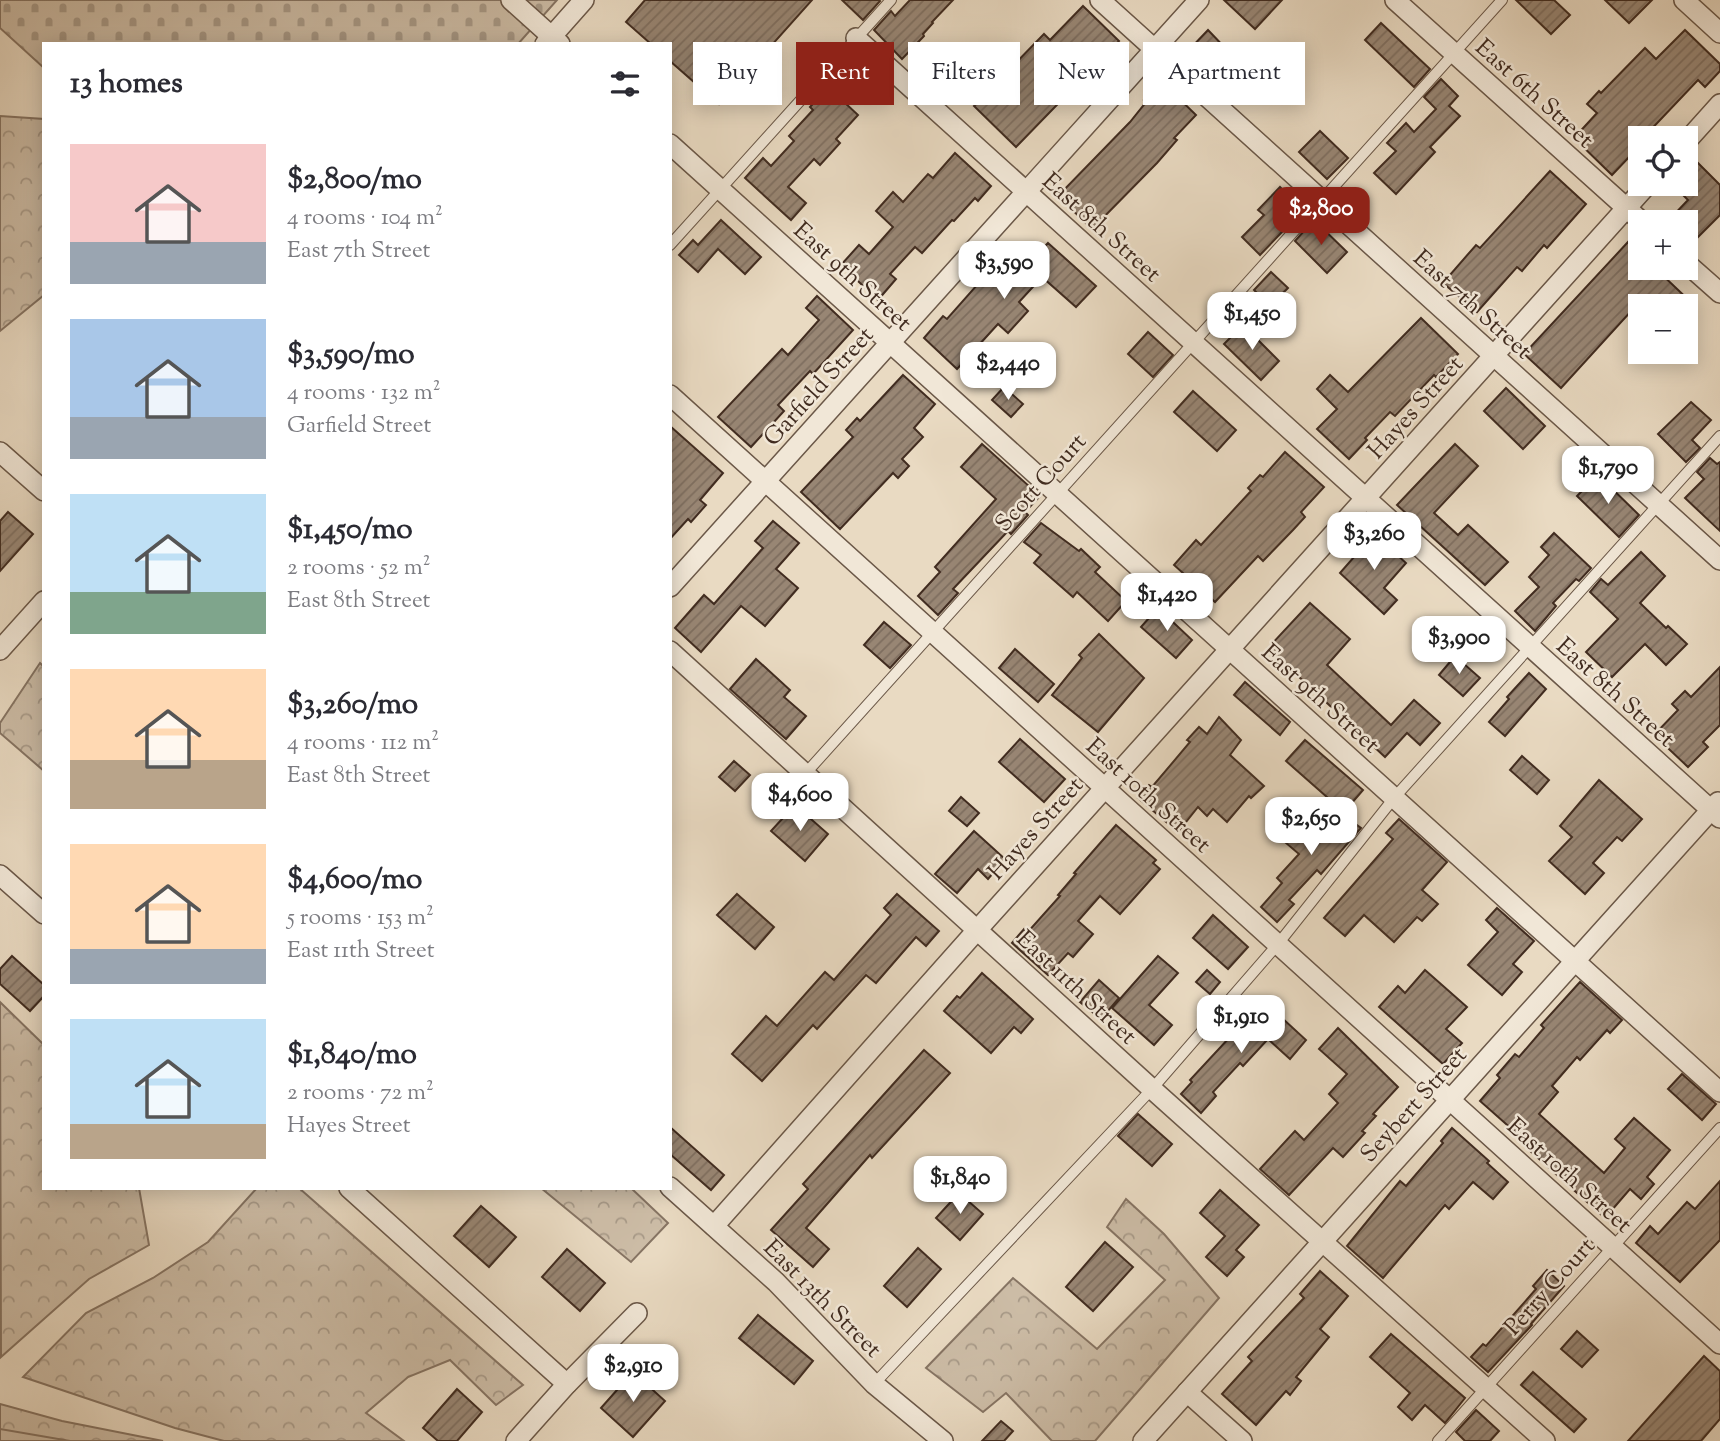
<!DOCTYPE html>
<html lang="en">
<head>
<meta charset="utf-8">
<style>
	:root { --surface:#fff; --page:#f7f7f7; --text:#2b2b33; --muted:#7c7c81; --accent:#8f2418 }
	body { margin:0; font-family:"Sorts Mill Goudy",serif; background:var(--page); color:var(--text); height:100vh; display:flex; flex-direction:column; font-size:26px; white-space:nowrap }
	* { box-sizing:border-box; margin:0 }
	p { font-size:23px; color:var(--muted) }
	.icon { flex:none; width:38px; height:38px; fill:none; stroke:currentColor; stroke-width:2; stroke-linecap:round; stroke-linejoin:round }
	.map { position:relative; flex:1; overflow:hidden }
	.drawer { position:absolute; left:42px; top:42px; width:630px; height:1148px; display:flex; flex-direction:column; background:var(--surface); border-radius:0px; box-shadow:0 4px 18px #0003 }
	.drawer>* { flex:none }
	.banner { position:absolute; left:693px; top:42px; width:665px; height:63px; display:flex; gap:14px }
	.tools { position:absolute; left:1628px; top:126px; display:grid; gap:14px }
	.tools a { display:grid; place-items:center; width:70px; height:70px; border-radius:0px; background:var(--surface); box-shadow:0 4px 18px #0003; font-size:35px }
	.price { position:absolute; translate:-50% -60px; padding:0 16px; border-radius:14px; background:#fff; color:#222; font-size:23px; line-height:46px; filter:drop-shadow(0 2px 4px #0008) }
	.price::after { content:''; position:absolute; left:50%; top:42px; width:21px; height:16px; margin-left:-10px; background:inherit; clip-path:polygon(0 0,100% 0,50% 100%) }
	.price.selected { background:var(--accent); color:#fff }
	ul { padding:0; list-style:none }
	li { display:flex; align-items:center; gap:21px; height:175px; padding:0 28px }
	li span { display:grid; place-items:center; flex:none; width:196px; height:140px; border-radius:0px; color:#555 }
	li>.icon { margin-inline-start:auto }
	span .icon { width:84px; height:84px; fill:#fffc; stroke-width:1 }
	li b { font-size:30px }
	h2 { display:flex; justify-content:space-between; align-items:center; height:84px; padding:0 28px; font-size:30px }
	.pill { padding:0 24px; border-radius:0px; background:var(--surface); box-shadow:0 4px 18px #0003; font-size:24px; line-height:63px }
	.pill.selected { background:var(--accent); color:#fff }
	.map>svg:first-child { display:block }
</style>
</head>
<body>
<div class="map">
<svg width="1720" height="1441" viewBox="0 0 1720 1441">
	<defs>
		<pattern id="forest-crowns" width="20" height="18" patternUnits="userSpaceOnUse" patternTransform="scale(1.75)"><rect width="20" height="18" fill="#ccbca6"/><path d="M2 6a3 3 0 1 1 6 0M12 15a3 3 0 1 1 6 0" fill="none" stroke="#a79987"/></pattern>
		<pattern id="cemetery-stones" width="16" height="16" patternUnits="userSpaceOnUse" patternTransform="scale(1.75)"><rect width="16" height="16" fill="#ccbca6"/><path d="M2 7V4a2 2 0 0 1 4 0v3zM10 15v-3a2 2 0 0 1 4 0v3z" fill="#a79987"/></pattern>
		<pattern id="building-hatch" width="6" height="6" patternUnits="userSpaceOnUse" patternTransform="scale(1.75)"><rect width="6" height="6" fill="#988674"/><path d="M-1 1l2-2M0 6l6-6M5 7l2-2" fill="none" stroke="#7e6e5f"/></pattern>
	</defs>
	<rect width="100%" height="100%" fill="#e9dac2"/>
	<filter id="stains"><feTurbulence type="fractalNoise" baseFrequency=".00286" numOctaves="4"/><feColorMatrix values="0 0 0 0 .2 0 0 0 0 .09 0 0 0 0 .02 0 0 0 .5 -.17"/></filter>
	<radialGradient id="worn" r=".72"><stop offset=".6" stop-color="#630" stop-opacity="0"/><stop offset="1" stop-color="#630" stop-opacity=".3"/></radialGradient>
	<!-- forest -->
	<g fill="url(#forest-crowns)" stroke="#867463" stroke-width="2">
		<path d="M0 116 44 119V295L0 331Z"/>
		<path d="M40 663 44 667V771L0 733V723Z"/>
		<path d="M0 1002 44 1045V1188H139L149 1245 89 1279 1 1357Z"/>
		<path d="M257 1188H299L523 1385 496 1405 450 1360 408 1377 366 1413 404 1441H224L175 1428 23 1377 86 1313 153 1278 208 1242Z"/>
		<path d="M541 1188H631L668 1223 631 1262Z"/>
		<path d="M1126 1199 1164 1234 1219 1298 1095 1441H1052L1006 1393 983 1412 926 1368 1013 1278 1097 1349 1165 1280 1107 1227Z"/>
		<path d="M0 1404 62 1421 163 1441H0Z"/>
	</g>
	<!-- cemetery -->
	<path fill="url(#cemetery-stones)" stroke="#867463" stroke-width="2" d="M0 0H557L518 44H44V68L0 28Z"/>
	<!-- pitch -->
	<path fill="#ccbca6" stroke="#867463" stroke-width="2" d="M0 1429 70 1441H0Z"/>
	<!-- building -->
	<g fill="url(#building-hatch)" stroke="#412c20" stroke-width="2">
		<path d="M645 0H812L719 104 670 61V44H651L626 22Z"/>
		<path d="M842 0H879L880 1 863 20Z"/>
		<path d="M910 0H953L932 22 933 23 923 34 924 36 902 59 874 30 891 11 895 16Z"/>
		<path d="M1224 0H1282L1255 29Z"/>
		<path d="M1516 0H1554L1570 15 1551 34Z"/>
		<path d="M1605 0H1652L1629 23Z"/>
		<path d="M1083 6 1119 41 1016 147 974 106 1044 34 1050 40Z"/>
		<path d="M1381 23 1430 69 1414 87 1365 40Z"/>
		<path d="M1208 30 1229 52 1209 73 1187 52Z"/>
		<path d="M1685 30 1720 64V71L1705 87 1698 80 1643 138H1640V142L1630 152 1632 154 1612 175 1574 138 1597 113 1587 104 1599 91 1601 93 1645 48 1656 59Z"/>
		<path d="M1261 55 1284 77 1264 98 1241 75Z"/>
		<path d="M1441 79 1458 96 1449 106 1460 116 1430 147 1435 152 1396 194 1374 173 1396 151 1387 143 1406 123 1414 132 1436 109 1424 97Z"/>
		<path d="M1162 82 1196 115 1174 138 1177 140 1157 163 1092 229 1058 196 1130 122 1146 102 1144 100Z"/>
		<path d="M828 87 858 115 836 139 840 143 820 165 814 159 788 187 806 203 791 220 745 178 763 158 771 166 794 141 789 136 813 110 810 107Z"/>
		<path d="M1320 131 1348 158 1327 179 1299 152Z"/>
		<path d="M955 153 991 186 978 201 975 198 954 221 952 220 922 253 915 247 890 274 896 279 878 300 841 265 859 245 869 254 893 227 876 211 893 192 903 202 928 174 933 178Z"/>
		<path d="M1697 162 1720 185V215L1685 250V222H1667L1688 200 1674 186 1676 184H1685V174Z"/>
		<path d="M1550 171 1586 204 1547 248 1544 245 1522 271 1517 267 1477 312 1443 283 1476 245 1480 248Z"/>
		<path d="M1280 187 1303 210 1260 255 1242 237 1264 215 1258 210Z"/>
		<path d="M721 220 761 257 745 274 718 249 698 272 679 255 693 240 698 245Z"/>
		<path d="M1314 220 1347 252 1327 273 1295 241Z"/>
		<path d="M1628 242 1640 253V268H1655L1695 306H1653L1643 298 1561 388 1524 354Z"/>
		<path d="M1048 243 1096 286 1076 307 1042 277 1019 302 1028 311 1008 333 998 324 957 369 924 338 943 316 947 319 1009 249 1027 265Z"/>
		<path d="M1271 272 1288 288 1270 306 1254 290Z"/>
		<path d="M817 296 853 330 813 374 810 371 778 405 784 411 751 447 718 417 782 349 788 355 819 320 806 308Z"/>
		<path d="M1421 318 1458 354 1436 377 1434 375 1395 416 1390 412 1365 438 1367 440 1349 459 1317 429 1337 409 1317 389 1330 375 1348 392Z"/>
		<path d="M1243 325 1279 361 1261 380 1224 344Z"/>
		<path d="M1148 332 1173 355 1153 377 1128 354Z"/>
		<path d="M903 375 935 404 914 428 923 437 902 459 909 466 898 478 893 473 840 529 801 492 853 437 846 430 857 418 860 421Z"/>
		<path d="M1004 387 1023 404 1011 417 992 400Z"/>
		<path d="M1506 388 1545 426 1523 449 1484 411Z"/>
		<path d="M1193 391 1236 430 1217 451 1174 412Z"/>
		<path d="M1691 402 1711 420 1692 440 1700 448 1686 462 1658 434Z"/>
		<path d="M670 426 723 473 700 500 706 505 691 522 688 519 670 539Z"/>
		<path d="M982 444 1040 496 1025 512 1028 515 1011 534 1008 531 953 589 958 593 938 615 918 596 940 572 935 567 996 499 961 467Z"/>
		<path d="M1455 444 1478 466 1434 513 1458 535 1468 525 1508 562 1485 585 1397 505Z"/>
		<path d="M1285 452 1324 487 1301 512 1305 517 1293 530 1263 561 1258 556 1215 602 1174 565 1196 540 1201 545 1251 491 1248 488 1260 475 1263 477Z"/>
		<path d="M1710 458 1717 464 1720 462V531L1685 498 1704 479 1697 472Z"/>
		<path d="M1598 475 1639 515 1619 537 1577 496Z"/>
		<path d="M8 512 33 534 0 571V521Z"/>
		<path d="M773 521 799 543 776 569 798 588 765 626 741 606 701 652 675 628 704 595 714 604 763 548 755 541Z"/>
		<path d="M1041 523 1079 551 1081 549 1100 567 1095 572 1126 601 1108 621 1077 592 1073 597 1034 563 1041 555 1024 542Z"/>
		<path d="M1372 532 1406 563 1384 588 1397 600 1384 614 1340 573 1362 548 1359 546Z"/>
		<path d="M1554 533 1591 568 1579 581 1576 579 1553 603 1556 606 1535 631 1515 611 1539 587 1529 577 1549 555 1541 547Z"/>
		<path d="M1641 552 1665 576 1640 603 1666 628 1668 626 1687 644 1666 665 1645 644 1612 677 1586 652 1618 619 1590 592 1601 579 1608 585Z"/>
		<path d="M1310 603 1350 639 1327 665 1391 725 1414 700 1440 723 1420 745 1407 733 1385 757 1268 648Z"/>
		<path d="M1158 608 1192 640 1176 658 1141 627Z"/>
		<path d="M884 622 911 645 890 668 864 645Z"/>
		<path d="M1099 634 1144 678 1098 732 1052 695 1082 658 1079 655Z"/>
		<path d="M1015 649 1054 684 1038 702 999 668Z"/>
		<path d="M1455 656 1480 678 1463 696 1439 675Z"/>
		<path d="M756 659 790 690 784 697 806 716 786 739 730 689Z"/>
		<path d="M1720 667V725L1703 742 1708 747 1688 767 1654 735 1678 710 1672 704 1685 691 1691 697Z"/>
		<path d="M1529 673 1546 689 1505 736 1489 722 1509 699 1507 697Z"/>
		<path d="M1245 682 1290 722 1280 735 1234 695Z"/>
		<path d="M1219 717 1241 740 1230 755 1264 786 1251 798 1249 796 1227 822 1213 809 1207 816 1198 807 1178 832 1138 798 1149 785 1152 787 1190 742 1187 740 1199 727 1207 734Z"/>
		<path d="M1020 739 1065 779 1044 802 999 762Z"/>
		<path d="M1305 740 1363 790 1344 812 1286 761Z"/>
		<path d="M1522 756 1549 780 1537 794 1510 770Z"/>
		<path d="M734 761 750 775 735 791 719 777Z"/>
		<path d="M1599 780 1642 819 1622 841 1617 837 1593 863 1604 873 1585 894 1549 861 1572 837 1560 826Z"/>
		<path d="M961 797 979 813 967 826 949 811Z"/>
		<path d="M795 805 828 834 805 861 771 831Z"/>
		<path d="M1330 806 1361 828 1321 874 1317 870 1289 900 1294 904 1277 922 1261 907 1282 883 1277 878 1299 854 1286 843 1302 824 1311 832Z"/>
		<path d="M1399 819 1447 862 1422 890 1438 904 1422 921 1417 917 1394 942 1364 915 1345 936 1324 918 1393 839 1386 833Z"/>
		<path d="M1116 825 1156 860 1153 863 1160 869 1120 914 1100 896 1078 921 1093 934 1073 957 1068 953 1048 975 1012 943 1024 929 1027 933 1060 896 1058 895 1076 874 1074 873Z"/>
		<path d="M974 831 1005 859 988 879 978 869 957 893 935 874Z"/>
		<path d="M737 894 774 927 755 949 717 915Z"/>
		<path d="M897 894 939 931 926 946 916 937 876 983 866 975 817 1029 813 1025 762 1081 732 1054 766 1016 777 1026 825 972 834 980 891 915 884 908Z"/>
		<path d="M1497 908 1534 941 1513 964 1522 972 1502 995 1468 965 1498 932 1486 920Z"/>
		<path d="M1213 915 1248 947 1228 969 1193 938Z"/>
		<path d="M12 956 44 985V996L30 1011 0 984V969Z"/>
		<path d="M1158 956 1178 973 1149 1005 1172 1025 1154 1045 1112 1008Z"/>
		<path d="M1207 970 1220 982 1210 994 1196 982Z"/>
		<path d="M1425 970 1467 1007 1446 1029 1462 1043 1443 1064 1379 1007 1398 986 1405 993Z"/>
		<path d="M982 973 1033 1019 1021 1033 1014 1027 991 1053 944 1011 957 996 960 998Z"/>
		<path d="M1099 980 1119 998 1101 1019 1080 1002Z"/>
		<path d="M1580 982 1622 1020 1610 1033 1607 1030 1580 1060 1577 1057 1552 1086 1558 1092 1539 1114 1604 1173 1625 1148 1615 1139 1634 1118 1670 1150 1647 1177 1654 1184 1641 1199 1630 1189 1605 1218 1528 1149 1531 1146 1480 1101 1500 1078 1497 1075 1515 1054 1519 1057 1544 1028 1541 1025Z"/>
		<path d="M1270 1007 1306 1040 1290 1059 1268 1039 1243 1066 1240 1063 1213 1092 1216 1096 1201 1113 1181 1094 1192 1082 1190 1080 1242 1024 1248 1031Z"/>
		<path d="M1338 1028 1398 1087 1373 1114 1376 1116 1362 1131 1365 1133 1343 1157 1333 1148 1289 1195 1260 1169 1295 1131 1304 1140 1338 1103 1329 1094 1347 1074 1319 1049Z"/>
		<path d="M924 1050 950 1073 872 1158 870 1155 806 1228 829 1249 813 1267 771 1230 808 1189 803 1184Z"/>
		<path d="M1682 1074 1716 1104 1702 1120 1668 1089Z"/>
		<path d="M1138 1114 1172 1144 1152 1166 1118 1136Z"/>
		<path d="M670 1127 724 1175 711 1190 670 1154Z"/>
		<path d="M1452 1128 1489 1161 1487 1163 1508 1182 1493 1199 1473 1182 1449 1209 1445 1205 1383 1278 1347 1246 1400 1181 1406 1186 1443 1143 1441 1141Z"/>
		<path d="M1720 1181V1240L1680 1282 1636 1243 1650 1226 1658 1234 1687 1202 1695 1209Z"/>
		<path d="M1220 1190 1259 1225 1236 1250 1244 1257 1227 1276 1206 1257 1225 1236 1200 1213Z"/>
		<path d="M959 1193 983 1214 960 1240 936 1218Z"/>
		<path d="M481 1206 516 1237 489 1267 454 1236Z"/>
		<path d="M1105 1242 1133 1267 1093 1311 1066 1287Z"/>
		<path d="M918 1248 941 1269 907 1307 884 1286Z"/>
		<path d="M567 1249 605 1283 580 1311 542 1277Z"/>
		<path d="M1547 1270 1564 1286 1531 1324 1532 1325 1488 1372 1471 1357 1483 1344 1486 1346 1536 1289 1533 1286Z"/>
		<path d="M1320 1271 1348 1296 1320 1329 1329 1337 1296 1377 1301 1381 1290 1395 1286 1391 1256 1425 1222 1394 1252 1361 1248 1357 1304 1298 1300 1294Z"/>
		<path d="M758 1315 813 1361 794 1384 739 1338Z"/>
		<path d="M1577 1331 1598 1350 1582 1367 1561 1349Z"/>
		<path d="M1391 1334 1465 1398 1445 1423 1425 1405 1412 1420 1398 1407 1410 1393 1370 1357Z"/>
		<path d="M1704 1356 1720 1371V1419L1701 1441H1628Z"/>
		<path d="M633 1372 665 1401 633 1437 601 1408Z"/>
		<path d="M1533 1372 1586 1419 1574 1432 1521 1385Z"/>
		<path d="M457 1389 482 1412 457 1441H438L423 1428Z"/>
		<path d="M1476 1410 1499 1431 1490 1441H1465L1456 1432Z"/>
		<path d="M1001 1421 1013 1431 1004 1441H982Z"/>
	</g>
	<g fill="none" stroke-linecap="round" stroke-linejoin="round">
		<defs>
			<g id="service">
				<path d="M670 245 891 0"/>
				<path d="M806 773 1502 0"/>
				<path d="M874 1384 1152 1089 1278 944 1394 798 1720 436"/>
				<path d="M1438 1441 1720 1128"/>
			</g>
			<g id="minor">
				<path d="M511 0 560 44"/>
				<path d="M1100 0 1720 560"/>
				<path d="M1395 0 1642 222"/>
				<path d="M1684 0 1720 33"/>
				<path d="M856 38 1720 818"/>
				<path d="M545 44 584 0"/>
				<path d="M1685 143 1720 104"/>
				<path d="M670 144 1720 1092"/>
				<path d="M1685 262 1720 293"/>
				<path d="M670 395 1720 1344"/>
				<path d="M0 452 44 491"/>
				<path d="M670 587 1199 0"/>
				<path d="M0 650 44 601"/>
				<path d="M670 651 1152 1089 1545 1441"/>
				<path d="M0 875 44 914"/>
				<path d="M670 1187 776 1282 874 1384 943 1441"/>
				<path d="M349 1188 567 1384"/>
				<path d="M714 1226 978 929 1648 184"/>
				<path d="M1187 1392 1242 1441"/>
				<path d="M516 1441 567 1384 637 1313"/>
				<path d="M1143 1441 1718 802"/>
			</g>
		</defs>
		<!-- service casing -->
		<use href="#service" stroke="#6b5848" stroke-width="12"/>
		<!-- minor casing -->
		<use href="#minor" stroke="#6b5848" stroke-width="22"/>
		<!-- service -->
		<use href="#service" stroke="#f1e7d7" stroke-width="10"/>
		<!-- minor -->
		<use href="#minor" stroke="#f1e7d7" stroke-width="19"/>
	</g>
	<g text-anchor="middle" stroke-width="5" stroke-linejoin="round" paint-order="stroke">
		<!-- street labels -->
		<g font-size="24" fill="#412c20" stroke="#f1e7d7">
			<text transform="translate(1535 93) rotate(42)" y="8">East 6th Street</text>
			<text transform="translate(1102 227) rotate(42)" y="8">East 8th Street</text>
			<text transform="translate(853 276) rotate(42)" y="8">East 9th Street</text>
			<text transform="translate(1473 304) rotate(42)" y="8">East 7th Street</text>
			<text transform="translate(818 386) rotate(-48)" y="8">Garfield Street</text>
			<text transform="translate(1415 407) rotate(-48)" y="8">Hayes Street</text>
			<text transform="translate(1040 482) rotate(-48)" y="8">Scott Court</text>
			<text transform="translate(1616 692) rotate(42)" y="8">East 8th Street</text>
			<text transform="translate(1321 698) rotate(42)" y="8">East 9th Street</text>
			<text transform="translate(1149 795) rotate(42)" y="8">East 10th Street</text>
			<text transform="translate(1035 828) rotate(-48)" y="8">Hayes Street</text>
			<text transform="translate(1077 987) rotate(43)" y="8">East 11th Street</text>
			<text transform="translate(1413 1104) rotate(-48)" y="8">Seybert Street</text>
			<text transform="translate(1570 1175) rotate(42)" y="8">East 10th Street</text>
			<text transform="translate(1549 1286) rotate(-48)" y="8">Perry Court</text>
			<text transform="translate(823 1298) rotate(45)" y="8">East 13th Street</text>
		</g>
	</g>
	<rect width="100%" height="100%" filter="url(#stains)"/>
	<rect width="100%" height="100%" fill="url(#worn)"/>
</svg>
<div class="tools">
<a><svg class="icon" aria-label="locate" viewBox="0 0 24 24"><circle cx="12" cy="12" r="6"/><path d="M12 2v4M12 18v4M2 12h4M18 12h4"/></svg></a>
<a>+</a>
<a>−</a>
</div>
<b class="price selected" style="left:1321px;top:247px">$2,800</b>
<b class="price" style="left:1004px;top:301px">$3,590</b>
<b class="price" style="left:1252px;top:352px">$1,450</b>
<b class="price" style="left:1008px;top:402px">$2,440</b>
<b class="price" style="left:1608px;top:506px">$1,790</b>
<b class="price" style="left:1374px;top:572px">$3,260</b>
<b class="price" style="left:1167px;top:633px">$1,420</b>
<b class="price" style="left:1459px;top:676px">$3,900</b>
<b class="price" style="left:800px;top:833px">$4,600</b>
<b class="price" style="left:1311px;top:857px">$2,650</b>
<b class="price" style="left:1241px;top:1055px">$1,910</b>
<b class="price" style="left:960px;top:1216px">$1,840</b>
<b class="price" style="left:633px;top:1404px">$2,910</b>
<div class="banner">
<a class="pill">Buy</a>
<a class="pill selected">Rent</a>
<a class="pill">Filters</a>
<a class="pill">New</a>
<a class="pill">Apartment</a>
</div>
<section class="drawer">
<h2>13 homes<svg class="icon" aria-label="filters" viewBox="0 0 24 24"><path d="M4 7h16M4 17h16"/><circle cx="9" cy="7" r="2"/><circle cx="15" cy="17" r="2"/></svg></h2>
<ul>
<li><span style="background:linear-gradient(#f6c9c9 70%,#9aa5b1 0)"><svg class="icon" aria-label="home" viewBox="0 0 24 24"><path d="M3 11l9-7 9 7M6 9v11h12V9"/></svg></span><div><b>$2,800/mo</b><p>4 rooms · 104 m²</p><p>East 7th Street</p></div></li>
<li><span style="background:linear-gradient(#a9c7e8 70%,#9aa5b1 0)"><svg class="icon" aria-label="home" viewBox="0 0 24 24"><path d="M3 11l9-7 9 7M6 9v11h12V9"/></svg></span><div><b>$3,590/mo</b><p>4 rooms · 132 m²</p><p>Garfield Street</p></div></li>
<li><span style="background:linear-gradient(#bfe0f5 70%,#7fa58c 0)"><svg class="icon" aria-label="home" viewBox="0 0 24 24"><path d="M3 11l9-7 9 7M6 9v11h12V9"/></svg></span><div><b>$1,450/mo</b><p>2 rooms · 52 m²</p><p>East 8th Street</p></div></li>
<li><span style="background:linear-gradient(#ffd9b3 65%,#b9a48a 0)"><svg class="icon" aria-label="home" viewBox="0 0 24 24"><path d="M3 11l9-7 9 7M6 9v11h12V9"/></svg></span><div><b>$3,260/mo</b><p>4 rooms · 112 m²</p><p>East 8th Street</p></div></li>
<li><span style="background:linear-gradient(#ffd9b3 75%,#9aa5b1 0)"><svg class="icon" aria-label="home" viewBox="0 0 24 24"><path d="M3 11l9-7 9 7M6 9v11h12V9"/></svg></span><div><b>$4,600/mo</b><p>5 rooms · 153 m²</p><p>East 11th Street</p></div></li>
<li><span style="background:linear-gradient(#bfe0f5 75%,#b9a48a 0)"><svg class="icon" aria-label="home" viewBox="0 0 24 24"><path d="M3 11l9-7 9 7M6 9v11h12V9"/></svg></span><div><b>$1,840/mo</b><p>2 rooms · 72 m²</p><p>Hayes Street</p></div></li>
</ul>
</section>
</div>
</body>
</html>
